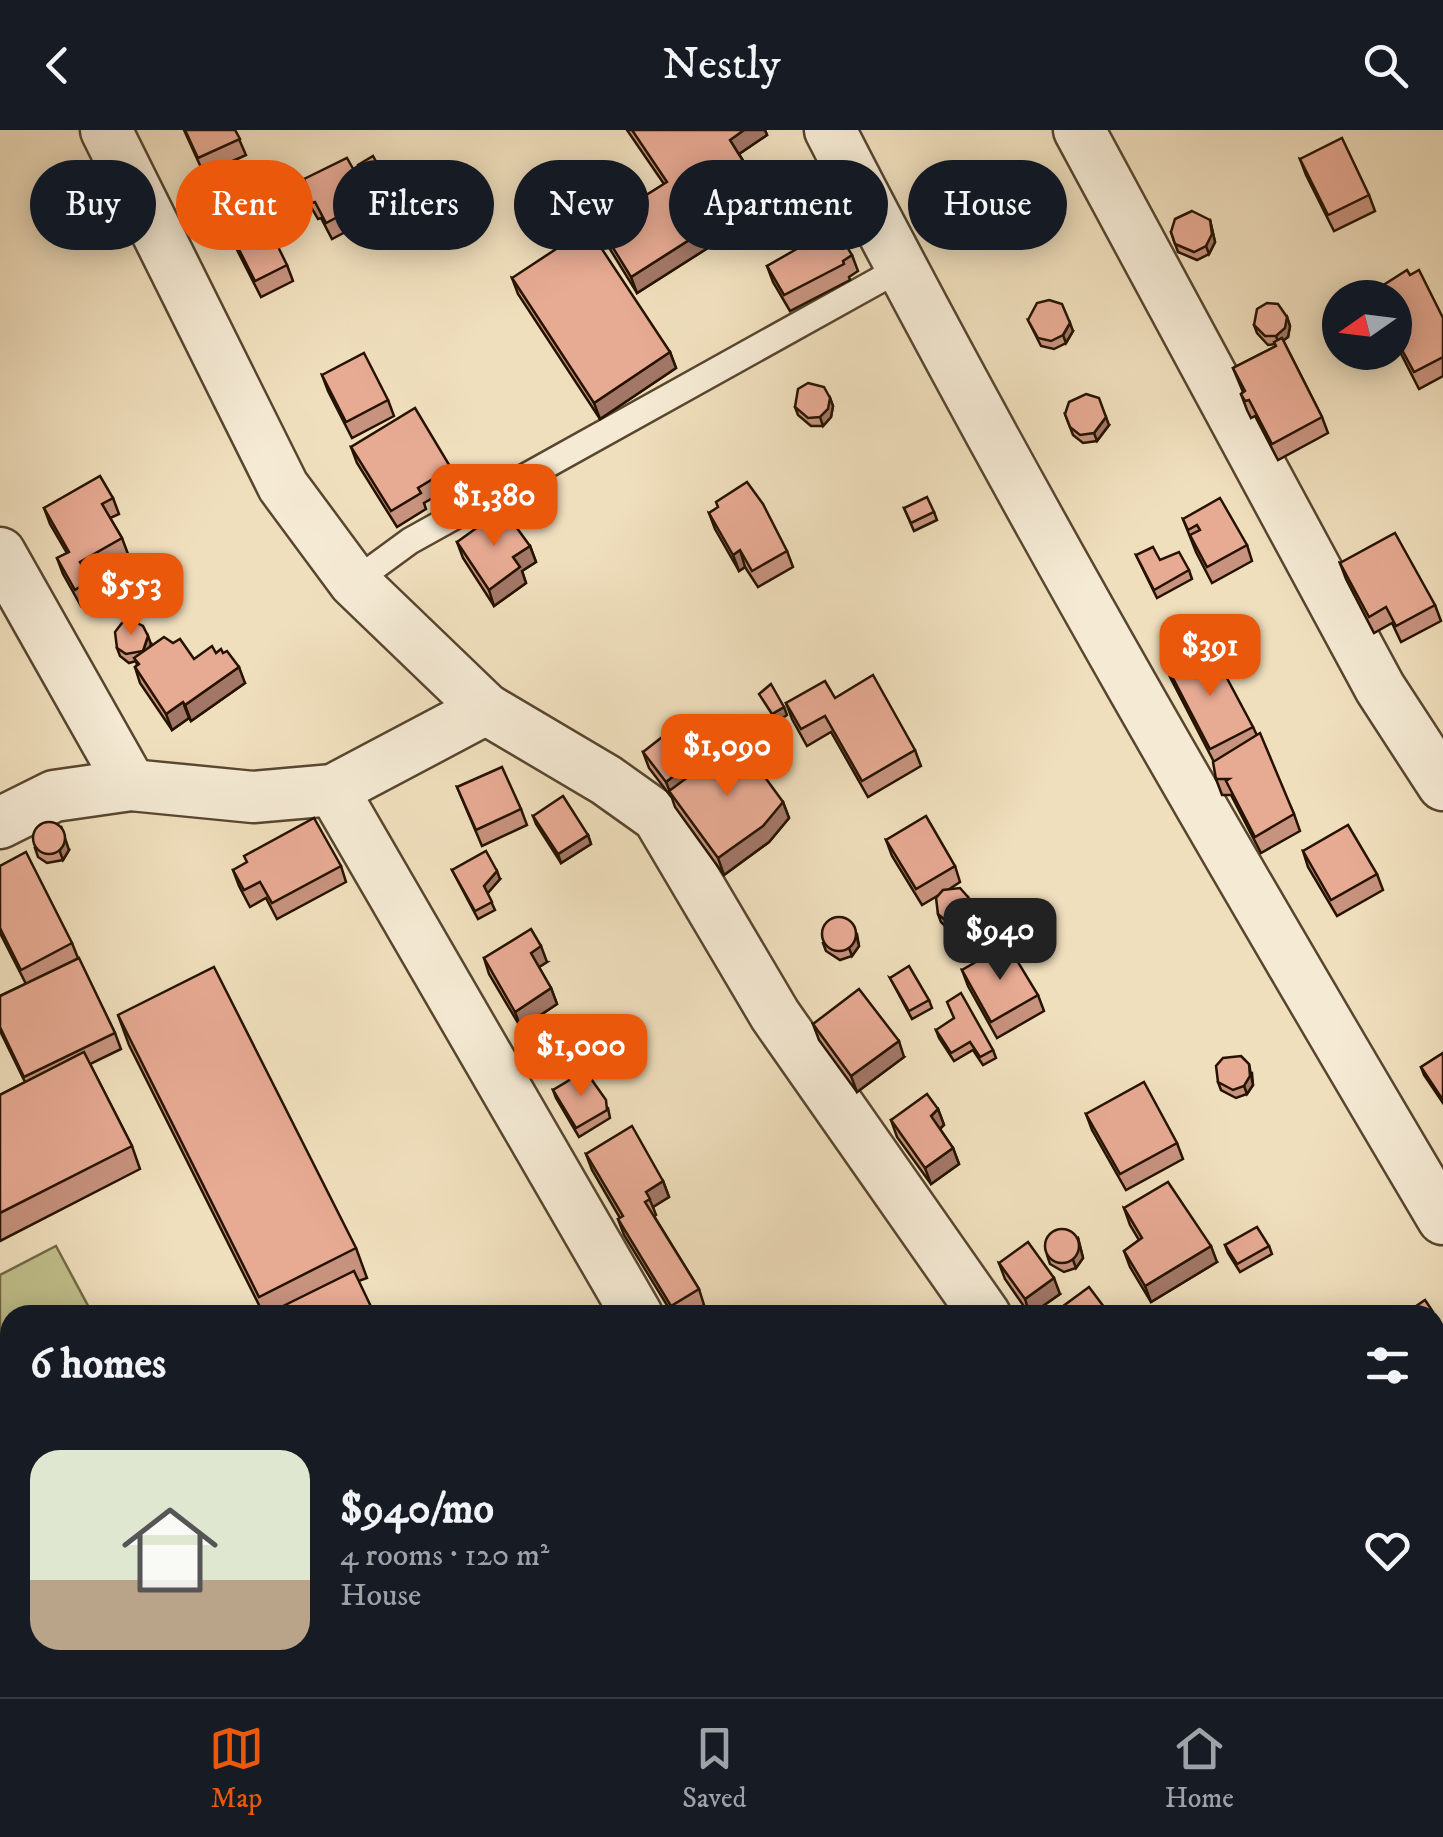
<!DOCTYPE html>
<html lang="en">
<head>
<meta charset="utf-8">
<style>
	:root { --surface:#171b24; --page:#20242c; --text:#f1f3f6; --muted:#9ea1a6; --line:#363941; --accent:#ea580c }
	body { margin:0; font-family:"IM FELL DW Pica",serif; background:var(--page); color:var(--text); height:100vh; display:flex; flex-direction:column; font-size:38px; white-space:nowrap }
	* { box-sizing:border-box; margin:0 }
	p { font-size:32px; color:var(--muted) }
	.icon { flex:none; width:55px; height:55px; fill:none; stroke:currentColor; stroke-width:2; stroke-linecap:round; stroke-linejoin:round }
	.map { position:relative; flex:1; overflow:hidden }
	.panel { position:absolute; left:0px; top:1175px; width:1445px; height:392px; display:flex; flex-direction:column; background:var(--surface); border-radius:30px 30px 0 0; box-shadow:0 5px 25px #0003 }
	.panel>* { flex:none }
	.guide { position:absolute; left:30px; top:30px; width:1385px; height:90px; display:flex; gap:20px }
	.needle { width:65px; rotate:256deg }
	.buttons { position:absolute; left:1322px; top:150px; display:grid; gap:20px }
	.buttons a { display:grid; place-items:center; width:90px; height:90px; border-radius:50%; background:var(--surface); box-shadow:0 5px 25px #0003; font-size:50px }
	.price { position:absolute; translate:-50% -85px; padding:0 22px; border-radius:20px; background:var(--accent); color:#fff; font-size:32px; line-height:65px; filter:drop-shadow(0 2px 5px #0008) }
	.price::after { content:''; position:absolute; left:50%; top:60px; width:30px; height:22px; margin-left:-15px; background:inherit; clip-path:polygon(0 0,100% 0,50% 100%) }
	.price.selected { background:#222; color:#fff }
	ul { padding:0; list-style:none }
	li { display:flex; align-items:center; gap:30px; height:250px; padding:0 30px }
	li span { display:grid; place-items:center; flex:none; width:280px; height:200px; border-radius:30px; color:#555 }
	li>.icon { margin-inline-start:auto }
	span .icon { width:120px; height:120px; fill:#fffc; stroke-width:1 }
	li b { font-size:42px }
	h2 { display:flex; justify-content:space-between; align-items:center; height:120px; padding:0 30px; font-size:42px }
	.pill { padding:0 35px; border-radius:45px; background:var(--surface); box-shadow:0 5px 25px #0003; font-size:35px; line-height:90px }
	.pill.selected { background:var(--accent); color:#fff }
	header { display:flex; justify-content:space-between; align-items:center; height:130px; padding:0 30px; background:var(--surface); font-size:45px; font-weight:600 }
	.dock { display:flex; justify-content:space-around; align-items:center; height:140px; border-top:2px solid var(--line); background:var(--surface); font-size:28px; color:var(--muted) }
	.dock a { display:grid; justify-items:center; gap:5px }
	.dock .selected { color:var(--accent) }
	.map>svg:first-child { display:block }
</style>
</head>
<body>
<header><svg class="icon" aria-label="back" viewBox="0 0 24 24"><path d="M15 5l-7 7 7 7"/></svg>Nestly<svg class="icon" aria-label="search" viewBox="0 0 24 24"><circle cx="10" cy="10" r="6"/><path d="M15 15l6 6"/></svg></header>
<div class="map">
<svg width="1443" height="1567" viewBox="0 0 1443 1567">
	<rect width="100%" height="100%" fill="#f0dfbd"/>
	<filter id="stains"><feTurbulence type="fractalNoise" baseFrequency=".002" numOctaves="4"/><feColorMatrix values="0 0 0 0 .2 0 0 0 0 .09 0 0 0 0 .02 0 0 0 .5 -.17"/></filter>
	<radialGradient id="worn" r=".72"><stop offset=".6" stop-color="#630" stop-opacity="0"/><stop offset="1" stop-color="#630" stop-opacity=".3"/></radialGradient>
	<!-- green -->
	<g fill="#c1c08c" stroke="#736a46" stroke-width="2.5">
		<path d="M56 1116 93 1185H10V1302L0 1303V1145Z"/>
		<path d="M0 1386 10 1387V1480L0 1458Z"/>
	</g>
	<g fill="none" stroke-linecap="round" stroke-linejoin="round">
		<defs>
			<path id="lane" d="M354 452 410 411 901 138"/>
			<g id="street">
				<path d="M106 0 283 356 354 452 486 579 606 650 658 687 775 885 985 1185"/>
				<path d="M830 0C1020 371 1231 731 1443 1089"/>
				<path d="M1079 0 1380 558 1443 655"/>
				<path d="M0 423 131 655"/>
				<path d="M333 660 637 1185"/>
				<path d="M0 693 54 666 131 655 253 667 333 660 486 579"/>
				<path d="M1237 1558 1243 1567"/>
			</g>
		</defs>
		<!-- lane casing -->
		<use href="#lane" stroke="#58462f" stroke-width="30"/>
		<!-- street casing -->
		<use href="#street" stroke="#58462f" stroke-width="55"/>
		<!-- path -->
		<path stroke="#251300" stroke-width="6" stroke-dasharray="2.5 5" stroke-linecap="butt" d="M628 1567 632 1558"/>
		<!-- lane -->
		<use href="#lane" stroke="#f5ead4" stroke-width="25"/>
		<!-- street -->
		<use href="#street" stroke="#f5ead4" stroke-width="50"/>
	</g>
	<!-- wall -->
	<g fill="#c7927e" stroke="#251300" stroke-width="2.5">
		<path d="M184 0H235L246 25 204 44Z"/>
		<path d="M627 0H765L767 5 739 24 763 63 769 79 637 163 605 111 599 95 664 54Z"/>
		<path d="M1300 29 1369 65 1375 81 1334 101 1306 45Z"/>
		<path d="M358 35 392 60 395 68 379 77Z"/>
		<path d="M304 49 365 60 371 77 348 90 351 99 332 109 321 88 318 89 311 77 305 61 307 59Z"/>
		<path d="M1210 90 1215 112 1209 124 1197 130 1178 122 1171 102Z"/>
		<path d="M226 94 287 135 293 151 261 167 232 110Z"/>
		<path d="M852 125 858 141 849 147 850 150 790 181 773 152 767 136Z"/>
		<path d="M1410 145 1443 188V246L1419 259 1395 212V168Z"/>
		<path d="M512 148 670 222 676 238 600 289 518 164Z"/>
		<path d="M1287 187 1290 196 1288 207 1283 210 1322 287 1328 303 1278 330 1255 286 1251 288 1247 280 1241 264 1243 262 1233 238 1276 216 1275 214 1268 215 1257 203 1254 195Z"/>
		<path d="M1028 190 1073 201 1066 213 1054 219 1041 216Z"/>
		<path d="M322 245 388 270 394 286 352 308 328 261Z"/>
		<path d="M830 268 833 276 831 287 823 296H811L798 285 795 277Z"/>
		<path d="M1065 284 1109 295 1097 311 1083 313 1073 305Z"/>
		<path d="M351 317 451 338 457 354 424 373 426 379 397 397 357 333Z"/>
		<path d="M113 368 119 384 110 388 122 408 128 424 89 447 96 466 81 476 63 444 57 428 67 423 50 394 44 378Z"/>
		<path d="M904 378 934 382 937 390 914 401Z"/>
		<path d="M709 383 787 421 793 437 758 457 745 437 739 441 715 399Z"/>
		<path d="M1183 389 1247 415 1252 431 1212 453 1196 422Z"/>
		<path d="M457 412 530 416 536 432 522 441 526 453 494 476 463 428Z"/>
		<path d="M1136 425 1189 440 1192 449 1157 468Z"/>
		<path d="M1340 433 1435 475 1441 491 1401 512 1392 493 1374 503 1346 449Z"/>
		<path d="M151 514 150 517 194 529 216 523 245 553 191 591 189 588 172 600 140 553 135 537 137 535 136 531 129 533 120 526 117 518Z"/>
		<path d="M1164 531 1187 539 1253 597 1294 684 1300 701 1261 723 1231 665H1222L1216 649 1214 632 1170 547Z"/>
		<path d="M835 568 915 620 921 636 868 667 831 602 807 616 792 589 786 573Z"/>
		<path d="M643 622 715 627 783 672 789 688 769 712 724 745 675 677 672 668 649 638Z"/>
		<path d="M457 657 521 679 527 695 482 716Z"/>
		<path d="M533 686 588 705 591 714 561 733 536 694Z"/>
		<path d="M886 710 955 736 960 752 948 760 968 767 973 787 966 797 949 800 941 792 938 784 939 765 922 775 892 726Z"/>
		<path d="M35 718 69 720 63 730 47 733 38 727Z"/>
		<path d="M1303 721 1377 744 1383 760 1337 786 1308 737Z"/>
		<path d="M0 736 72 813 78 828 115 903 121 919 90 934 132 1016 140 1039 0 1111V965L25 952 0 901V866L26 854 0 803Z"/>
		<path d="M341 736 346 752 277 789 266 768 250 777 239 756 233 740Z"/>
		<path d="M452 740 500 749 487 763 495 780 478 789Z"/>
		<path d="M857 804 859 816 852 826 840 830 826 821 823 813Z"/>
		<path d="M484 828 547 832 539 837 551 858 557 874 521 898 489 844Z"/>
		<path d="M962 840 1038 865 1044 881 997 908 968 856Z"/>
		<path d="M890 848 929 870 932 878 912 889Z"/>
		<path d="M118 885 356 1118 367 1148 264 1185 129 915Z"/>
		<path d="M813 894 904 927 857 962 819 910Z"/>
		<path d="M936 900 993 920 996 928 983 935 973 920 954 931 939 908Z"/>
		<path d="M1443 923V973L1424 945 1421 937Z"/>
		<path d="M1252 943 1253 955 1247 964 1236 968 1221 960 1218 952Z"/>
		<path d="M553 960 608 978 610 988 579 1007 556 968Z"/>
		<path d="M938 979 944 995 940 999 953 1018 959 1034 931 1054 897 1007 891 990Z"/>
		<path d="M1086 984 1177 1013 1183 1029 1126 1060 1092 1000Z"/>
		<path d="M586 1024 663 1051 669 1067 653 1077 656 1085 654 1086 699 1159 704 1175 688 1185H673L624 1105 618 1089 620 1088 592 1040Z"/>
		<path d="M1124 1078 1217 1132 1151 1172 1130 1137 1124 1121 1139 1110 1130 1095Z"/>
		<path d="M1078 1108 1083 1128 1076 1138 1064 1142 1050 1134 1047 1125Z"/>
		<path d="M1225 1115 1269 1116 1272 1124 1240 1142 1228 1123Z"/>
		<path d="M999 1133 1060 1164 1030 1185 1005 1149Z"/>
		<path d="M102 1558H227L207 1567H107Z"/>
	</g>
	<!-- shaded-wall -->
	<g fill="#a27767" stroke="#251300" stroke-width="2.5">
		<path d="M744 0H765L767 5 736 26 730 10Z"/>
		<path d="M763 63 769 79 637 163 631 147Z"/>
		<path d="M1210 90 1215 112 1209 124 1206 116Z"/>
		<path d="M1287 187 1290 196 1288 207 1279 214 1276 206Z"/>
		<path d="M1070 193 1073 201 1066 213 1063 205Z"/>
		<path d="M670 222 676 238 600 289 594 273Z"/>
		<path d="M830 268 833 276 831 287 823 296 820 287Z"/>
		<path d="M1106 287 1109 295 1097 311 1094 303Z"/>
		<path d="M530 416 536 432 522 441 526 453 494 476 489 460 513 427Z"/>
		<path d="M740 420 745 437 739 441 733 425Z"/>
		<path d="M148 506 151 514 146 529 143 521Z"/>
		<path d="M239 537 245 553 191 591 185 575Z"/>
		<path d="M183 572 189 588 172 600 166 584Z"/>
		<path d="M784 577 787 585 775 593 772 584Z"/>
		<path d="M711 617 717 633 670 662 666 652Z"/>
		<path d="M783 672 789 688 769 712 724 745 718 728Z"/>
		<path d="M61 696 69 720 63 730 60 722Z"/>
		<path d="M588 705 591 714 561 733 558 724Z"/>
		<path d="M497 741 500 749 487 764 484 756Z"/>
		<path d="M968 767 973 787 966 797 963 789Z"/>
		<path d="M854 796 859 816 852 826 849 818Z"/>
		<path d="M541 816 547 832 536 839 531 823Z"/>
		<path d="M551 858 557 874 521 898 515 882Z"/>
		<path d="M899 911 904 927 857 962 851 946Z"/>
		<path d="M1249 934 1253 955 1247 964 1244 956Z"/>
		<path d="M938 979 944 995 936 1002 931 986Z"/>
		<path d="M953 1018 959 1034 931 1054 925 1038Z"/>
		<path d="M663 1051 669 1067 653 1077 646 1062Z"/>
		<path d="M1078 1108 1083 1128 1076 1138 1073 1130Z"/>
		<path d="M1211 1116 1217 1132 1151 1172 1145 1156Z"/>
		<path d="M1054 1148 1060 1164 1030 1185 1025 1169Z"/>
	</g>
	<!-- building -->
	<g fill="#e7aa93" stroke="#251300" stroke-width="2.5">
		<path d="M185 0H235L240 9 198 28Z"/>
		<path d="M632 0H744L730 10 763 63 631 147 599 95 667 52Z"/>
		<path d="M1342 8 1369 65 1328 85 1300 29Z"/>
		<path d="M373 26 392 60 376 69 358 35Z"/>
		<path d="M347 28 365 60 341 74 345 83 326 93 315 72 312 73 305 61 308 59 304 49Z"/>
		<path d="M258 76 287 135 255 151 226 94Z"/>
		<path d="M1192 81 1210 90 1212 104 1206 116 1194 122 1175 114 1171 102 1175 89Z"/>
		<path d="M835 97 852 125 843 131 844 134 784 165 767 136Z"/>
		<path d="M588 98 670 222 594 273 512 148Z"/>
		<path d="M1407 140 1410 145 1419 140 1443 188V227L1414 242 1395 207V168H1374L1371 163Z"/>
		<path d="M1049 170 1062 174 1070 193 1063 205 1051 211 1038 208 1028 190 1037 173Z"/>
		<path d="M1267 173 1278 174 1287 187 1285 198 1276 206H1265L1254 195 1257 179Z"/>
		<path d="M1282 208 1322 287 1272 314 1249 270 1245 271 1241 264 1245 261 1233 238 1276 216 1274 212Z"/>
		<path d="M364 223 388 270 346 292 322 245Z"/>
		<path d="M808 253 824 257 830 268 828 279 820 287 808 288 795 277 798 259Z"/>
		<path d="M1086 264 1099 268 1106 287 1094 303 1080 305 1070 297 1065 284 1069 272Z"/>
		<path d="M415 278 451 338 418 358 421 363 391 381 351 317Z"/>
		<path d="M100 346 113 368 102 374 122 408 80 432 90 450 75 460 57 428 69 422 44 378Z"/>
		<path d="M747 352 763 374 787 421 752 441 740 420 733 425 709 383 718 377 716 372Z"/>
		<path d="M927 367 934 382 911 393 904 378Z"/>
		<path d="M1220 368 1247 415 1207 437 1190 405 1200 400 1197 395 1188 400 1183 389Z"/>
		<path d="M503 379 530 416 513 427 520 437 489 460 457 412Z"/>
		<path d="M1395 403 1435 475 1396 496 1386 477 1369 487 1340 433Z"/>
		<path d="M1153 417 1160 430 1179 422 1189 440 1154 460 1136 425Z"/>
		<path d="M133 491 143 496 148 506 143 521 126 524 117 518 115 502 122 493Z"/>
		<path d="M164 507 173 513 180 509 194 529 212 516 216 523 221 519 223 523 227 521 239 537 185 575 183 572 166 584 135 537 139 534 134 528Z"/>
		<path d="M1177 524 1187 539 1214 524 1253 597 1210 619 1164 531Z"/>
		<path d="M873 545 915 620 862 651 825 586 801 599 786 573 825 551 835 568Z"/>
		<path d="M771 554 784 577 772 584 759 564Z"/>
		<path d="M684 590 690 597 694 594 711 617 666 652 643 622Z"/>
		<path d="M1260 603 1294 684 1255 707 1226 651 1229 649H1216L1213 632Z"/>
		<path d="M738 610 783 672 763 696 718 728 669 661Z"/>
		<path d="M502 637 521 679 476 700 457 657Z"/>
		<path d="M563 666 588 705 558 724 533 686Z"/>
		<path d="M926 686 955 736 916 759 886 710Z"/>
		<path d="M314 688 341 736 272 773 260 752 244 760 233 740 247 732 244 726Z"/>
		<circle cx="49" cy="708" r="16"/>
		<path d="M1348 695 1377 744 1331 770 1303 721Z"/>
		<path d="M486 721 497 741 484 756 492 772 475 781 452 740Z"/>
		<path d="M26 722 72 813 21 840 0 798V736Z"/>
		<path d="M960 758 968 767 970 779 963 789 946 791 938 784 936 768 943 760Z"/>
		<circle cx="839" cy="804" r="17"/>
		<path d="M531 799 541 816 531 823 551 858 515 882 484 828Z"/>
		<path d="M1007 814 1038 865 991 892 962 840Z"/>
		<path d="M79 828 115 903 24 947 0 897V866Z"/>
		<path d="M909 836 929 870 909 881 890 848Z"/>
		<path d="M214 837 356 1118 259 1167 118 885Z"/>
		<path d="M859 859 899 911 851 946 813 894Z"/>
		<path d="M961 863 993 920 980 927 970 912 951 923 936 900 954 888 947 872Z"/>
		<path d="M84 922 132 1016 0 1083V965Z"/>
		<path d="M1443 923V970L1421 937Z"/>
		<path d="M1241 926 1249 934 1250 946 1244 956 1233 960 1218 952 1216 936 1223 928Z"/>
		<path d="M583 942 589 946 606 970 607 980 576 998 553 960Z"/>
		<path d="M1144 952 1177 1013 1120 1044 1086 984Z"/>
		<path d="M927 964 938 979 931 986 953 1018 925 1038 891 990Z"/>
		<path d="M632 996 663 1051 646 1062 650 1069 645 1072 699 1159 671 1176 618 1089 623 1086 586 1024Z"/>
		<path d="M1168 1052 1211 1116 1145 1156 1124 1121 1142 1108 1124 1078Z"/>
		<path d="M1257 1097 1269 1116 1237 1134 1225 1115Z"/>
		<circle cx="1062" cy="1116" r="17"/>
		<path d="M1028 1112 1054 1148 1025 1169 999 1133Z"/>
		<path d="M354 1141 375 1185H265Z"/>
		<path d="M1089 1157 1110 1185H1051Z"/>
		<path d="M1425 1170 1433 1182 1429 1185H1403Z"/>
		<path d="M1443 1510V1547L1441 1549 1435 1540V1516Z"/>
		<path d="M105 1558H155L160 1567H110Z"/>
		<path d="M156 1558H170L159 1563Z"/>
	</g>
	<rect width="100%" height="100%" filter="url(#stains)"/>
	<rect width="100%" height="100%" fill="url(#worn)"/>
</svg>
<div class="buttons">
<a><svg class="needle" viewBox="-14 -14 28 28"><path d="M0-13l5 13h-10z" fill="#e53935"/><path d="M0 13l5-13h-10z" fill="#9ea1a6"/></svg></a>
</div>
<b class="price" style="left:494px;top:419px">$1,380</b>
<b class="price" style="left:131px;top:508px">$553</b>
<b class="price" style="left:1210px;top:569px">$391</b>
<b class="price" style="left:727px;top:669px">$1,090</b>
<b class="price selected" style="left:1000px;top:853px">$940</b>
<b class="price" style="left:581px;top:969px">$1,000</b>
<div class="guide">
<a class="pill">Buy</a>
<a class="pill selected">Rent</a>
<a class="pill">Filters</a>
<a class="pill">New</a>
<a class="pill">Apartment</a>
<a class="pill">House</a>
</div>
<section class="panel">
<h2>6 homes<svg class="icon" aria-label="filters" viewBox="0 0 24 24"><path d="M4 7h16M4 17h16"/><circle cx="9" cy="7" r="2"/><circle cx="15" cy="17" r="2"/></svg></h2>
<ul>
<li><span style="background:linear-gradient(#dfe7d0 65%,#b9a48a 0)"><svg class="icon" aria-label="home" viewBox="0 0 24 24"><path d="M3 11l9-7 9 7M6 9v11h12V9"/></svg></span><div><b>$940/mo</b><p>4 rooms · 120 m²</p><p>House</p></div><svg class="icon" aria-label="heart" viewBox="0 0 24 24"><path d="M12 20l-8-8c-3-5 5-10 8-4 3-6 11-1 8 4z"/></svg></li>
</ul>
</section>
</div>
<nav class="dock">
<a class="selected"><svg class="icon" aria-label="map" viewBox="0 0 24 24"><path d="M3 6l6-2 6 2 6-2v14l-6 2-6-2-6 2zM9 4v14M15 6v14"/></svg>Map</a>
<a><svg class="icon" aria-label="saved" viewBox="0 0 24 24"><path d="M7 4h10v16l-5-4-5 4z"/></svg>Saved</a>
<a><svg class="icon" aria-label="home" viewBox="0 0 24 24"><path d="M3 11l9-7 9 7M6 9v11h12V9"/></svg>Home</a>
</nav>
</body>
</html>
